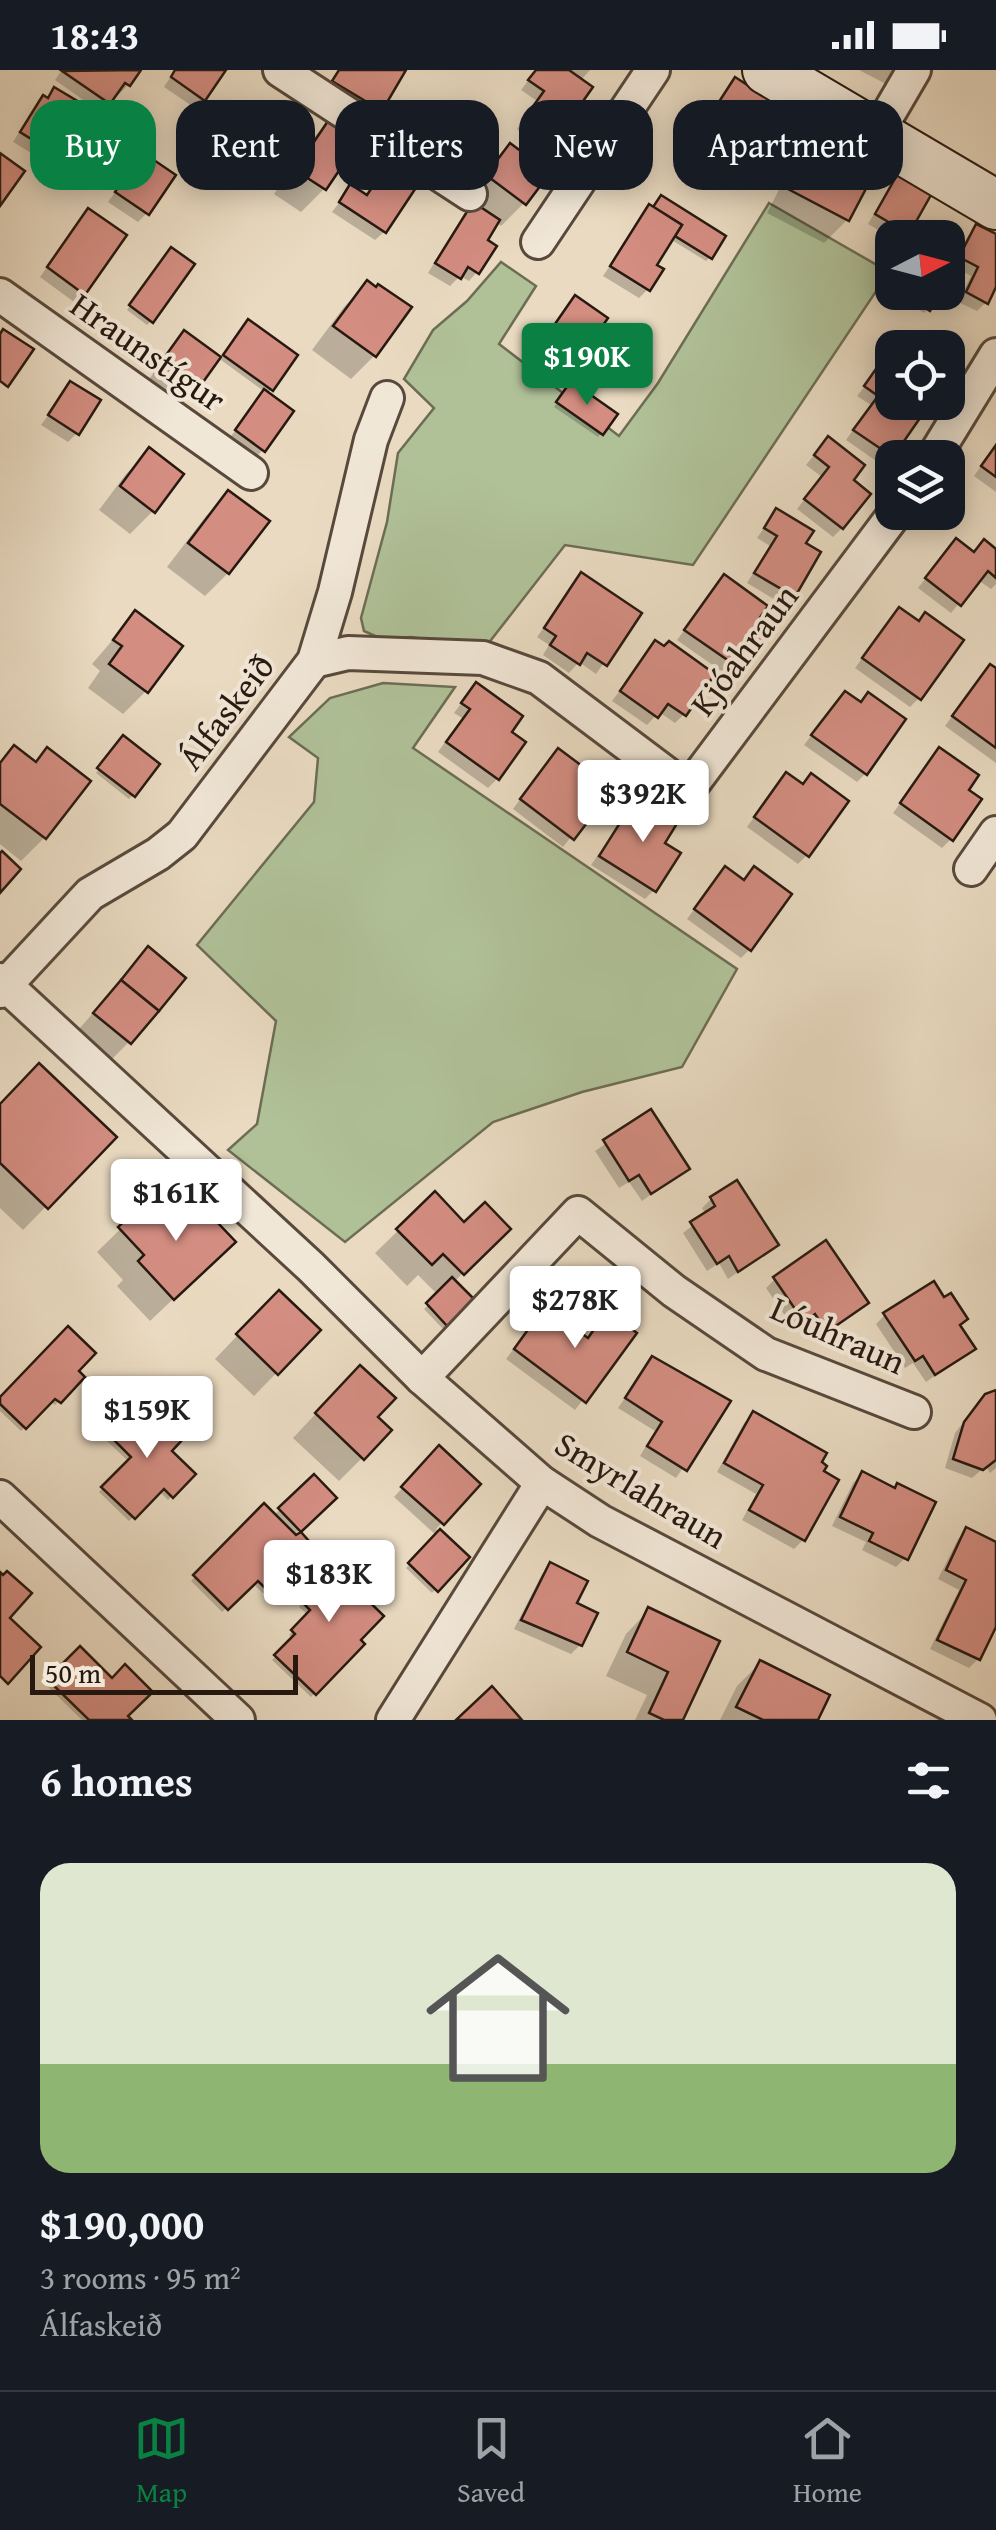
<!DOCTYPE html>
<html lang="en">
<head>
<meta charset="utf-8">
<style>
	:root { --surface:#171b24; --page:#20242c; --text:#f1f3f6; --muted:#9ea1a6; --line:#363941; --accent:#0b8043 }
	body { margin:0; font-family:"Gentium Book Plus",serif; background:var(--page); color:var(--text); height:100vh; display:flex; flex-direction:column; font-size:38px; white-space:nowrap }
	* { box-sizing:border-box; margin:0 }
	p { font-size:32px; color:var(--muted) }
	.icon { flex:none; width:55px; height:55px; fill:none; stroke:currentColor; stroke-width:2; stroke-linecap:round; stroke-linejoin:round }
	.map { position:relative; height:1650px; overflow:hidden }
	.details { display:flex; flex-direction:column; background:var(--surface); flex:1 }
	.details>* { flex:none }
	.banner { position:absolute; left:30px; top:30px; width:938px; height:90px; display:flex; gap:20px }
	.needle { width:65px; rotate:84deg }
	.buttons { position:absolute; left:875px; top:150px; display:grid; gap:20px }
	.buttons a { display:grid; place-items:center; width:90px; height:90px; border-radius:20px; background:var(--surface); box-shadow:0 5px 25px #0003; font-size:50px }
	.scale { position:absolute; left:30px; bottom:25px; width:268px; box-sizing:border-box; padding-left:10px; border:5px solid #271910; border-top:0; font-size:28px; line-height:35px; white-space:nowrap; color:#271910; -webkit-text-stroke:8px #f1e7d7; paint-order:stroke }
	.price { position:absolute; translate:-50% -85px; padding:0 22px; border-radius:10px; background:#fff; color:#222; font-size:32px; line-height:65px; filter:drop-shadow(0 2px 5px #0008) }
	.price::after { content:''; position:absolute; left:50%; top:60px; width:30px; height:22px; margin-left:-15px; background:inherit; clip-path:polygon(0 0,100% 0,50% 100%) }
	.price.selected { background:var(--accent); color:#fff }
	ul { padding:0; list-style:none }
	li { display:grid; align-content:center; gap:20px; height:530px; padding:0 40px }
	li span { display:grid; place-items:center; height:310px; border-radius:30px; color:#555 }
	li>.icon { margin-inline-start:auto }
	span .icon { width:180px; height:180px; fill:#fffc; stroke-width:1 }
	li b { font-size:42px }
	h2 { display:flex; justify-content:space-between; align-items:center; height:120px; padding:0 40px; font-size:42px }
	.tag { padding:0 35px; border-radius:30px; background:var(--surface); box-shadow:0 5px 25px #0003; font-size:35px; line-height:90px }
	.tag.selected { background:var(--accent); color:#fff }
	.status { display:flex; justify-content:space-between; align-items:center; height:70px; padding:0 50px; background:var(--surface); direction:ltr }
	.status svg { height:28px; fill:currentColor }
	.tabs { display:flex; justify-content:space-around; align-items:center; height:140px; border-top:2px solid var(--line); background:var(--surface); font-size:28px; color:var(--muted) }
	.tabs a { display:grid; justify-items:center; gap:5px }
	.tabs .selected { color:var(--accent) }
	.map>svg:first-child { display:block }
</style>
</head>
<body>
<div class="status"><b>18:43</b><svg viewBox="0 0 49 12"><path d="M0 12V9h3v3zM5 12V6h3v6zM10 12V3h3v9zM15 12V0h3v12zM26 1h20v11H26zM47 4h2v5h-2z"/></svg></div>
<div class="map">
<svg width="996" height="1650" viewBox="0 0 996 1650">
	<rect width="100%" height="100%" fill="#e9dac1"/>
	<filter id="stains"><feTurbulence type="fractalNoise" baseFrequency=".002" numOctaves="4"/><feColorMatrix values="0 0 0 0 .2 0 0 0 0 .09 0 0 0 0 .02 0 0 0 .5 -.17"/></filter>
	<radialGradient id="worn" r=".72"><stop offset=".6" stop-color="#630" stop-opacity="0"/><stop offset="1" stop-color="#630" stop-opacity=".3"/></radialGradient>
	<!-- green -->
	<g fill="#b0c198" stroke="#6c6d54" stroke-width="2.5">
		<path d="M769 133 889 202 693 495 565 475 484 579 411 567 382 569 364 561 361 548 387 452 398 383 434 338 404 309 433 260 467 231 501 192 536 216 499 274 619 366 658 313Z"/>
		<path d="M383 613 455 617 413 678 737 899 682 997 582 1022 493 1052 345 1172 228 1080 257 1054 276 951 197 875 314 732 318 688 289 667 330 628Z"/>
	</g>
	<!-- shadow -->
	<g fill="#0003">
		<path d="M62 0H138L128 15 119 24 116 21 99 41 55 10Z"/>
		<path d="M175 0H223L195 38 164 17Z"/>
		<path d="M338 0H403L380 39 371 48 325 21Z"/>
		<path d="M536 0H590L580 11 553 70 544 79 517 59 537 31 521 20Z"/>
		<path d="M859 0H898L886 14Z"/>
		<path d="M735 10 752 68 743 77 739 74 727 88 695 67Z"/>
		<path d="M55 20 47 78 38 87 13 72 35 37Z"/>
		<path d="M448 40 461 93 458 97 424 74Z"/>
		<path d="M330 51 358 69 324 119 301 142 274 124 307 74Z"/>
		<path d="M827 68 861 110 866 112 847 150 824 173 767 143 787 104Z"/>
		<path d="M510 76 524 133 501 156 496 152 484 170 477 202 469 211 460 206 450 216 428 203 464 144 473 135 465 129Z"/>
		<path d="M142 85 147 143 138 152 108 132Z"/>
		<path d="M393 90 384 162 375 170 332 142 351 117 365 127Z"/>
		<path d="M898 109 907 162 902 168H892L868 154 889 118Z"/>
		<path d="M649 138 710 187 706 191 670 169 654 195 648 219 639 228 603 206Z"/>
		<path d="M80 151 83 223 74 232 40 207Z"/>
		<path d="M977 157 996 167V212L986 232 977 241 958 232 971 206 952 196 968 166Z"/>
		<path d="M168 184 151 251 147 255 127 240Z"/>
		<path d="M367 213 374 286 351 309 312 280 344 237Z"/>
		<path d="M913 222 928 239 924 243 907 232Z"/>
		<path d="M575 228 568 302 559 310 530 290Z"/>
		<path d="M245 256 271 319 267 324 263 380 254 389 228 370 265 322 221 290Z"/>
		<path d="M175 273 218 288 180 337 147 312Z"/>
		<path d="M878 300 892 310V332L917 349 882 395 846 370 871 335 857 326Z"/>
		<path d="M71 314 77 363 68 372 41 355Z"/>
		<path d="M567 318 601 363 598 367 554 337Z"/>
		<path d="M996 375V422L974 406Z"/>
		<path d="M819 379 850 411 842 458 833 467 797 439 822 407 806 395Z"/>
		<path d="M149 381 153 441 130 464 99 440 126 404Z"/>
		<path d="M229 423 228 503 205 526 167 497 206 446Z"/>
		<path d="M776 441 803 474 793 526 784 535 747 513 770 476 757 468Z"/>
		<path d="M947 481 973 485 996 482V514L991 519 978 510 951 543 918 518Z"/>
		<path d="M581 506 638 544 596 604 579 592 569 603 543 585 549 575 537 567Z"/>
		<path d="M724 507 756 550 768 559 731 608 677 570Z"/>
		<path d="M135 544 146 621 123 644 88 618 100 601 92 594Z"/>
		<path d="M891 549 918 553 919 628 910 637 855 598Z"/>
		<path d="M656 573 684 644 675 653 659 642 647 655 612 631Z"/>
		<path d="M996 601V693L945 656 982 606Z"/>
		<path d="M468 624 509 662 497 709 488 718 438 682 462 648 454 643Z"/>
		<path d="M836 633 866 703 857 712 804 675Z"/>
		<path d="M119 672 133 725 129 729 96 703Z"/>
		<path d="M14 678 34 694 47 680 44 768 21 791 0 774V692Z"/>
		<path d="M939 680 965 721 951 769 942 778 893 743Z"/>
		<path d="M549 690 581 726 595 737 563 777 513 739Z"/>
		<path d="M777 715 807 785 798 794 747 757Z"/>
		<path d="M637 729 654 820 645 829 591 795Z"/>
		<path d="M717 809 750 879 741 888 687 849Z"/>
		<path d="M148 880 129 972 106 995 72 967Z"/>
		<path d="M0 1037 114 1067 23 1160 0 1138Z"/>
		<path d="M651 1042 687 1098 642 1131 629 1112 619 1118 595 1081Z"/>
		<path d="M435 1125 464 1156 507 1159 454 1212 472 1231 443 1259 424 1239 438 1225 418 1205 407 1216 375 1183Z"/>
		<path d="M711 1129 776 1175 728 1209 719 1193 707 1201 683 1163 706 1145 702 1138Z"/>
		<path d="M149 1131 209 1195 150 1251 117 1216 123 1210 97 1182Z"/>
		<path d="M775 1209 866 1233 817 1269 805 1252 794 1259 766 1218Z"/>
		<path d="M944 1231 972 1279 926 1312 913 1293 905 1298 876 1254 885 1245Z"/>
		<path d="M256 1246 318 1260 254 1326 215 1289Z"/>
		<path d="M536 1249 586 1270 598 1253 633 1264 575 1340 506 1289Z"/>
		<path d="M652 1289 728 1332 676 1408 640 1386 655 1361 618 1338Z"/>
		<path d="M82 1307 55 1335 50 1331 21 1361 0 1341V1330Z"/>
		<path d="M337 1321 375 1347 362 1388 339 1411 293 1368Z"/>
		<path d="M996 1323V1398L990 1403 986 1396 972 1408 945 1398 955 1363 976 1336Z"/>
		<path d="M144 1333 169 1381 193 1404 168 1430 159 1421 129 1451 99 1422 129 1392 107 1371Z"/>
		<path d="M753 1344 819 1393 803 1470 794 1479 742 1450 756 1424 717 1402 744 1353Z"/>
		<path d="M430 1388 478 1414 436 1459 467 1487 432 1523 406 1498 437 1466 394 1427Z"/>
		<path d="M862 1404 905 1488 896 1497 862 1480 866 1472 832 1456 853 1413Z"/>
		<path d="M314 1408 333 1428 297 1462 313 1479 266 1526 252 1513 222 1542 191 1511 264 1437 273 1446Z"/>
		<path d="M967 1460 996 1474V1551L978 1589 969 1598 930 1579 959 1520 938 1509 958 1469Z"/>
		<path d="M328 1479 352 1519 358 1571 362 1574 311 1627 272 1590 293 1569 289 1565 308 1545 299 1537 323 1512 309 1499Z"/>
		<path d="M551 1495 574 1534 580 1575 571 1584 514 1559 542 1504Z"/>
		<path d="M649 1540 717 1572 680 1650H635L647 1625 606 1606 626 1564Z"/>
		<path d="M80 1579 125 1646 128 1650H82L45 1614Z"/>
		<path d="M760 1593 815 1650H720L737 1616Z"/>
	</g>
	<!-- building -->
	<g fill="#d38d81" stroke="#271910" stroke-width="2.5">
		<path d="M141 0 130 16 125 13 110 34 62 1Z"/>
		<path d="M175 0H226L205 31 171 7Z"/>
		<path d="M339 0H406L382 41 332 11Z"/>
		<path d="M536 0H569L593 17 555 71 524 49 544 21 528 10Z"/>
		<path d="M735 7 777 34 754 69 748 66 738 81 702 58Z"/>
		<path d="M54 17 79 32 49 80 20 62 43 25 48 28Z"/>
		<path d="M452 33 489 59 463 95 426 69Z"/>
		<path d="M330 48 361 68 326 120 295 100Z"/>
		<path d="M826 64 874 90 864 109 870 111 849 151 788 119 810 78 817 82Z"/>
		<path d="M510 73 550 103 526 135 486 105Z"/>
		<path d="M142 82 176 105 149 145 115 122Z"/>
		<path d="M0 83 25 101 0 136Z"/>
		<path d="M392 87 423 107 386 163 339 132 350 114 367 125Z"/>
		<path d="M897 105 931 125 909 164 875 144Z"/>
		<path d="M661 125 726 166 712 189 675 166 682 155 653 137Z"/>
		<path d="M473 132 500 150 488 170 497 176 479 204 468 197 461 209 435 193Z"/>
		<path d="M649 134 682 155 657 195 664 199 650 221 610 196Z"/>
		<path d="M88 138 127 165 85 225 47 197Z"/>
		<path d="M976 154 996 164V217L988 234 966 222 978 197 959 187Z"/>
		<path d="M171 177 195 194 153 253 129 235Z"/>
		<path d="M367 210 376 217 378 214 412 237 376 287 333 256Z"/>
		<path d="M912 222H942L930 241 909 228Z"/>
		<path d="M575 225 608 248 570 303 537 280Z"/>
		<path d="M248 249 298 285 273 321 223 285Z"/>
		<path d="M3 259 34 279 8 317 0 311V264Z"/>
		<path d="M184 260 221 287 191 329 154 302Z"/>
		<path d="M878 296 892 307V332H909L905 338 920 348 893 387 853 360 878 326 864 316Z"/>
		<path d="M70 311 101 330 79 365 48 345Z"/>
		<path d="M571 311 618 344 603 365 556 332Z"/>
		<path d="M264 319 294 341 265 382 235 360Z"/>
		<path d="M828 366 865 395 854 410 871 424 843 459 804 429 829 397 814 385Z"/>
		<path d="M996 375V407L981 396Z"/>
		<path d="M149 377 184 404 155 443 120 416Z"/>
		<path d="M228 420 270 451 229 504 188 473Z"/>
		<path d="M776 438 814 461 806 473 821 482 795 527 754 503 777 466 764 458Z"/>
		<path d="M956 468 974 482 984 469 996 479V508L988 501 961 536 925 508Z"/>
		<path d="M581 502 642 543 607 596 587 583 580 595 550 575 556 566 544 558Z"/>
		<path d="M724 504 768 536 759 549 771 558 742 600 684 560Z"/>
		<path d="M899 537 919 551 925 542 964 570 921 630 862 588Z"/>
		<path d="M135 540 183 576 148 623 109 594 122 576 113 570Z"/>
		<path d="M655 570 664 576 669 571 715 604 686 646 668 634 658 648 620 621Z"/>
		<path d="M990 594 996 598V678L952 646Z"/>
		<path d="M476 612 523 646 512 662 526 672 499 710 446 672 470 639 461 633Z"/>
		<path d="M845 621 861 632 868 622 906 649 867 705 811 665Z"/>
		<path d="M123 665 160 694 135 727 97 698Z"/>
		<path d="M14 675 36 692 47 677 91 711 46 769 0 734V693Z"/>
		<path d="M939 677 979 705 969 720 982 729 953 771 900 733Z"/>
		<path d="M558 678 598 708 585 726 599 737 574 770 520 729Z"/>
		<path d="M786 702 803 714 811 703 849 731 809 787 754 747Z"/>
		<path d="M637 726 678 752 665 773 681 783 656 822 599 786Z"/>
		<path d="M2 781 21 799 0 823V783Z"/>
		<path d="M725 796 744 810 754 796 792 824 751 881 694 839Z"/>
		<path d="M148 876 186 908 159 941 121 910Z"/>
		<path d="M121 910 159 941 131 974 93 943Z"/>
		<path d="M39 993 117 1067 48 1139 0 1093V1034Z"/>
		<path d="M651 1039 690 1099 651 1124 639 1105 629 1111 603 1070Z"/>
		<path d="M737 1110 779 1175 738 1202 729 1186 717 1194 690 1152 715 1136 710 1127Z"/>
		<path d="M435 1121 464 1152 485 1132 511 1159 464 1205 443 1184 432 1195 396 1159Z"/>
		<path d="M149 1128 171 1150 194 1128 236 1172 174 1230 138 1191 144 1185 118 1157Z"/>
		<path d="M826 1170 869 1233 827 1262 815 1244 804 1252 773 1207Z"/>
		<path d="M452 1207 476 1231 448 1257 426 1233Z"/>
		<path d="M934 1211 944 1227 951 1223 968 1249 960 1255 976 1279 935 1305 923 1286 915 1291 883 1243Z"/>
		<path d="M279 1220 321 1260 278 1305 236 1264Z"/>
		<path d="M545 1236 588 1268 607 1241 637 1263 586 1333 514 1279Z"/>
		<path d="M68 1256 96 1283 79 1301 85 1307 61 1333 55 1329 26 1359 0 1334V1327Z"/>
		<path d="M652 1286 731 1331 687 1401 647 1376 662 1352 625 1328Z"/>
		<path d="M360 1295 396 1328 378 1347 392 1360 364 1390 315 1343Z"/>
		<path d="M996 1320V1390L983 1400 953 1389 964 1352 985 1324Z"/>
		<path d="M144 1329 184 1368 172 1381 196 1404 173 1428 164 1419 135 1449 101 1417 131 1387 109 1365Z"/>
		<path d="M753 1341 827 1383 822 1392 827 1396 824 1401 839 1410 805 1471 749 1440 763 1415 724 1393Z"/>
		<path d="M439 1375 481 1414 444 1455 401 1417Z"/>
		<path d="M862 1401 895 1418 897 1413 936 1432 908 1490 869 1471 873 1463 840 1447Z"/>
		<path d="M314 1404 337 1428 301 1462 278 1438Z"/>
		<path d="M264 1433 296 1465 301 1462 316 1479 271 1524 258 1511 228 1540 193 1505Z"/>
		<path d="M966 1457 996 1472V1557L980 1590 937 1570 966 1510 946 1500Z"/>
		<path d="M440 1459 470 1487 438 1522 408 1493Z"/>
		<path d="M328 1476 364 1510 356 1519 384 1546 361 1570 365 1574 316 1625 274 1585 295 1564 291 1560 310 1540 301 1531 325 1506 311 1493Z"/>
		<path d="M550 1492 588 1511 577 1533 598 1543 582 1576 521 1550Z"/>
		<path d="M7 1501 32 1523 10 1548 41 1577 8 1614 0 1606V1502L3 1505Z"/>
		<path d="M648 1537 720 1571 683 1650H664L649 1643 668 1602 627 1582Z"/>
		<path d="M80 1576 112 1608 125 1594 153 1622 128 1646 132 1650H89L47 1609Z"/>
		<path d="M760 1590 830 1625 818 1650H763L736 1637Z"/>
		<path d="M492 1616 522 1650H456Z"/>
	</g>
	<g fill="none" stroke-linecap="round" stroke-linejoin="round">
		<defs>
			<g id="street">
				<path d="M280 0 470 124"/>
				<path d="M876 65 914 0"/>
				<path d="M538 172 653 0"/>
				<path d="M0 225 251 403"/>
				<path d="M933 388 996 285"/>
				<path d="M314 591 348 583 483 588 539 608 688 720 896 442"/>
				<path d="M971 799 996 763"/>
				<path d="M0 910 311 1197 422 1308 542 1413 600 1451 980 1650"/>
				<path d="M0 921 90 824 158 784 182 765 314 591 335 522 371 370 387 328"/>
				<path d="M422 1308 578 1143 674 1221 766 1284 914 1342"/>
				<path d="M0 1427 238 1650"/>
				<path d="M393 1650 542 1413"/>
			</g>
			<path id="secondary" d="M767 0 996 135"/>
		</defs>
		<!-- street casing -->
		<use href="#street" stroke="#58493c" stroke-width="38"/>
		<!-- secondary casing -->
		<use href="#secondary" stroke="#271910" stroke-width="52"/>
		<!-- street -->
		<use href="#street" stroke="#f1e7d7" stroke-width="32"/>
		<!-- secondary -->
		<use href="#secondary" stroke="#f1e7d7" stroke-width="48"/>
	</g>
	<g text-anchor="middle" stroke-width="8" stroke-linejoin="round" paint-order="stroke">
		<!-- street labels -->
		<g font-size="35" fill="#271910" stroke="#f1e7d7">
			<text transform="translate(148 282) rotate(35)" y="12">Hraunstígur</text>
			<text transform="translate(744 580) rotate(-53)" y="12">Kjóahraun</text>
			<text transform="translate(226 642) rotate(-53)" y="12">Álfaskeið</text>
			<text transform="translate(838 1265) rotate(24)" y="12">Lóuhraun</text>
			<text transform="translate(641 1420) rotate(31)" y="12">Smyrlahraun</text>
		</g>
	</g>
	<rect width="100%" height="100%" filter="url(#stains)"/>
	<rect width="100%" height="100%" fill="url(#worn)"/>
</svg>
<div class="buttons">
<a><svg class="needle" viewBox="-14 -14 28 28"><path d="M0-13l5 13h-10z" fill="#e53935"/><path d="M0 13l5-13h-10z" fill="#9ea1a6"/></svg></a>
<a><svg class="icon" aria-label="locate" viewBox="0 0 24 24"><circle cx="12" cy="12" r="6"/><path d="M12 2v4M12 18v4M2 12h4M18 12h4"/></svg></a>
<a><svg class="icon" aria-label="layers" viewBox="0 0 24 24"><path d="M12 4l9 5-9 5-9-5zM3 14l9 5 9-5"/></svg></a>
</div>
<div class="scale">50 m</div>
<b class="price selected" style="left:587px;top:338px">$190K</b>
<b class="price" style="left:643px;top:775px">$392K</b>
<b class="price" style="left:176px;top:1174px">$161K</b>
<b class="price" style="left:575px;top:1281px">$278K</b>
<b class="price" style="left:147px;top:1391px">$159K</b>
<b class="price" style="left:329px;top:1555px">$183K</b>
<div class="banner">
<a class="tag selected">Buy</a>
<a class="tag">Rent</a>
<a class="tag">Filters</a>
<a class="tag">New</a>
<a class="tag">Apartment</a>
</div>
</div>
<section class="details">
<h2>6 homes<svg class="icon" aria-label="filters" viewBox="0 0 24 24"><path d="M4 7h16M4 17h16"/><circle cx="9" cy="7" r="2"/><circle cx="15" cy="17" r="2"/></svg></h2>
<ul>
<li><span style="background:linear-gradient(#dfe7d0 65%,#8fb573 0)"><svg class="icon" aria-label="home" viewBox="0 0 24 24"><path d="M3 11l9-7 9 7M6 9v11h12V9"/></svg></span><div><b>$190,000</b><p>3 rooms · 95 m²</p><p>Álfaskeið</p></div></li>
</ul>
</section>
<nav class="tabs">
<a class="selected"><svg class="icon" aria-label="map" viewBox="0 0 24 24"><path d="M3 6l6-2 6 2 6-2v14l-6 2-6-2-6 2zM9 4v14M15 6v14"/></svg>Map</a>
<a><svg class="icon" aria-label="saved" viewBox="0 0 24 24"><path d="M7 4h10v16l-5-4-5 4z"/></svg>Saved</a>
<a><svg class="icon" aria-label="home" viewBox="0 0 24 24"><path d="M3 11l9-7 9 7M6 9v11h12V9"/></svg>Home</a>
</nav>
</body>
</html>
